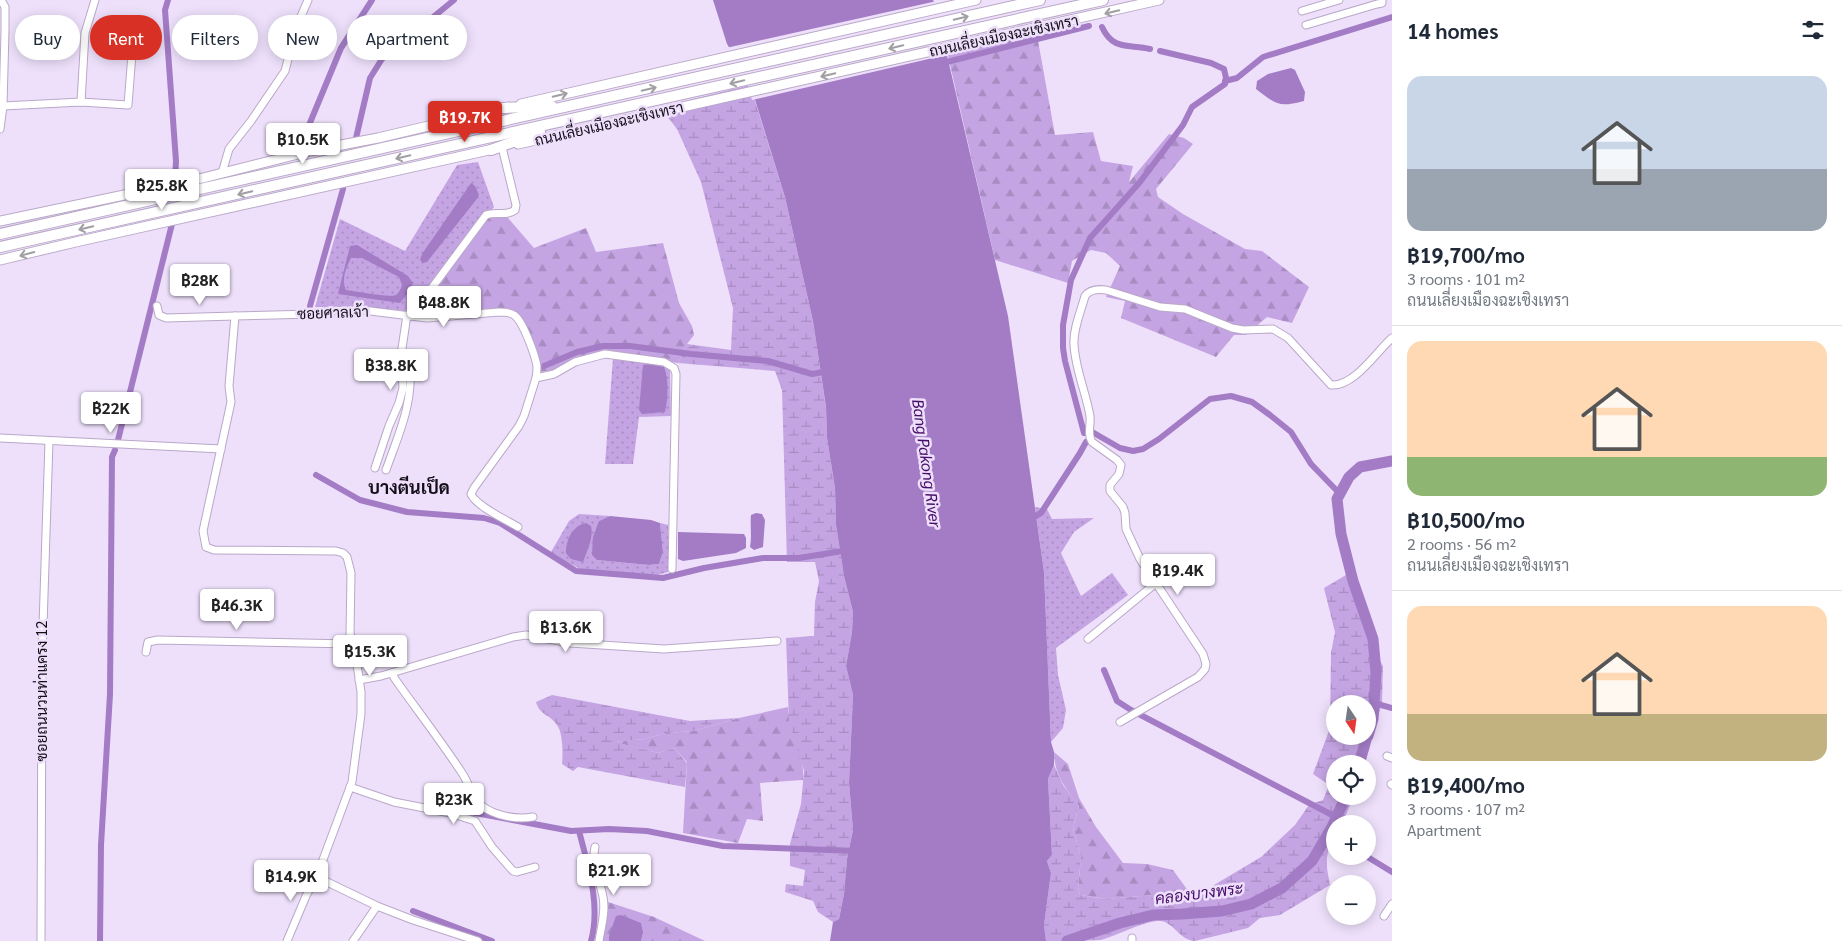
<!DOCTYPE html>
<html lang="en">
<head>
<meta charset="utf-8">
<style>
	:root { --surface:#fff; --page:#f2f2f3; --text:#1f2937; --muted:#747a83; --line:#e0e1e3; --accent:#d93025 }
	body { margin:0; font-family:Georgia,Sarabun,serif; background:var(--page); color:var(--text); height:100vh; display:flex; flex-direction:column; font-size:19px; white-space:nowrap }
	* { box-sizing:border-box; margin:0 }
	p { font-size:16px; color:var(--muted) }
	.icon { flex:none; width:28px; height:28px; fill:none; stroke:currentColor; stroke-width:2; stroke-linecap:round; stroke-linejoin:round }
	.map { position:relative; flex:1; overflow:hidden }
	.details { display:flex; flex-direction:column; background:var(--surface); width:450px }
	.details>* { flex:none }
	.guide { position:absolute; left:15px; top:15px; width:475px; height:45px; display:flex; gap:10px }
	.needle { width:32px; rotate:167deg }
	.controls { position:absolute; left:1326px; top:695px; display:grid; gap:10px }
	.controls a { display:grid; place-items:center; width:50px; height:50px; border-radius:50%; background:var(--surface); box-shadow:0 2px 12px #0003; font-size:25px }
	.price { position:absolute; translate:-50% -42px; padding:0 11px; border-radius:5px; background:#fff; color:#222; font-size:16px; line-height:32px; filter:drop-shadow(0 1px 2px #0008) }
	.price::after { content:''; position:absolute; left:50%; top:30px; width:15px; height:11px; margin-left:-8px; background:inherit; clip-path:polygon(0 0,100% 0,50% 100%) }
	.price.selected { background:var(--accent); color:#fff }
	ul { padding:0; list-style:none }
	li { display:grid; align-content:center; gap:10px; height:265px; padding:0 15px }
	li+li { border-top:1px solid var(--line) }
	li span { display:grid; place-items:center; height:155px; border-radius:15px; color:#555 }
	li>.icon { margin-inline-start:auto }
	span .icon { width:90px; height:90px; fill:#fffc; stroke-width:1 }
	li b { font-size:21px }
	h2 { display:flex; justify-content:space-between; align-items:center; height:60px; padding:0 15px; font-size:21px }
	.pill { padding:0 18px; border-radius:22px; background:var(--surface); box-shadow:0 2px 12px #0003; font-size:18px; line-height:45px }
	.pill.selected { background:var(--accent); color:#fff }
	main { display:flex; flex:1; min-height:0 }
	.map>svg:first-child { display:block }
</style>
</head>
<body>
<main>
<div class="map">
<svg width="1392" height="941" viewBox="0 0 1392 941">
	<defs>
		<pattern id="grass-dots" width="8" height="8" patternUnits="userSpaceOnUse" patternTransform="scale(1.25)"><rect width="8" height="8" fill="#c5a4e3"/><path d="M2 2h.1M6 6h.1" fill="none" stroke="#a88cc2" stroke-width="1.8" stroke-linecap="round"/></pattern>
		<pattern id="forest-firs" width="22" height="20" patternUnits="userSpaceOnUse" patternTransform="scale(1.25)"><rect width="22" height="20" fill="#c5a4e3"/><path d="M5 1l3.5 6h-7zM16 11l3.5 6h-7z" fill="#a88cc2"/></pattern>
		<pattern id="wetland-marsh" width="20" height="14" patternUnits="userSpaceOnUse" patternTransform="scale(1.25)"><rect width="20" height="14" fill="#c5a4e3"/><path d="M1 5h8M5 5V1M11 12h8M15 12V8" fill="none" stroke="#a88cc2"/></pattern>
	</defs>
	<rect width="100%" height="100%" fill="#eee0fb"/>
	<!-- grass -->
	<g fill="url(#grass-dots)">
		<path d="M478 162 494 207 411 309 405 311 365 307H315L340 219 405 251 457 165Z"/>
		<path d="M613 358 662 364 669 366 670 371 671 416 639 417 633 464H605Z"/>
		<path d="M1035 507 1047 509 1052 519 1094 518 1074 532 1061 553 1081 596 1112 573 1128 595 1056 648 1058 675 1066 710 1063 728 1051 742 1044 572Z"/>
		<path d="M579 514 610 516 599 521 597 560 649 565 659 564 663 552 660 523 668 525V572L657 575 583 570 564 561 551 552 569 521Z"/>
	</g>
	<!-- forest -->
	<g fill="url(#forest-firs)">
		<path d="M1035 24 1055 135 1093 132 1101 161 1133 166 1129 182 1169 134 1184 138 1193 144 1156 189 1158 197 1183 214 1245 249 1262 251 1309 287 1292 323 1267 317 1246 335H1234L1216 357 1121 318 1125 301 1106 297 1120 266 1106 253 1091 250 1072 261 1068 283 995 260 945 43Z"/>
		<path d="M502 211 534 248 586 228 596 252 663 243 679 303 692 326 694 335 687 344 678 363 604 352 550 371 540 372 527 331 504 310 421 315 416 313 488 218Z"/>
		<path d="M788 707C790 731 805 757 803 780L760 783 763 821 747 819 738 843 683 833 687 762 674 748 658 753 614 742 644 739 666 733 693 731 739 718Z"/>
		<path d="M1054 752 1068 764 1079 798 1096 827 1123 863 1147 864 1173 870 1189 892 1106 899 1080 895 1078 887 1081 858 1073 828 1079 806C1066 789 1054 775 1054 752Z"/>
		<path d="M608 902 654 917 705 941H641L643 933 609 936V941H599Z"/>
	</g>
	<!-- wetland -->
	<g fill="url(#wetland-marsh)" fill-rule="evenodd">
		<path d="M750 85 785 197 813 321 826 408 827 438 835 488 836 525 844 576 853 612 852 632 846 666 853 695 849 783 853 830 847 859 844 894 839 919 833 922 818 912 813 901 785 892 786 884 803 886 805 870 790 866V844L801 804 804 771 789 721 786 638 814 636 815 602 819 581 815 562H787L782 390 775 371 678 363 687 344 731 350 733 308 701 182 677 129 660 107Z"/>
		<path d="M1346 575 1370 643 1383 666 1382 703 1365 764H1335V796H1354L1342 824H1335C1335 839 1332 839 1328 852 1325 863 1328 874 1330 885L1280 915 1260 918 1248 928 1195 941C1179 941 1173 919 1156 921 1137 924 1119 935 1101 940 1086 941 1062 941 1046 941L1044 925 1051 873 1047 861 1052 855 1048 779 1054 765 1063 785 1079 806 1073 828 1081 858 1078 887 1080 895 1105 899 1189 892 1209 888 1261 857 1295 825 1309 805 1323 800 1329 785 1313 774 1330 728 1331 653 1335 632 1324 588ZM1335 704H1368V736H1335Z"/>
		<path d="M552 695 690 721 739 718 693 731 666 733 644 739 616 742 658 753 674 748 687 763 685 787 578 767 573 771 562 764C563 754 563 733 557 725 550 714 540 716 536 702Z"/>
	</g>
	<!-- water -->
	<g fill="#a37cc5" fill-rule="evenodd">
		<path d="M713 0H933L935 4 1008 316 1044 572 1051 742 1054 752V765L1048 779 1052 855 1047 861 1051 873 1044 925 1046 941H830L833 922 839 919 844 894 847 859 853 830 849 783 853 695 846 666 852 632 853 612 844 576 836 525 835 488 827 438 826 407 813 321 785 197 748 77 727 44Z"/>
		<path d="M1291 68 1295 70 1305 92 1304 101C1278 108 1276 104 1256 89L1257 81 1268 74Z"/>
		<path d="M471 183 475 186 479 195 476 200 427 262 423 263 420 260 422 254Z"/>
		<path d="M357 245 408 276 413 283 411 289 400 303 338 294 350 246ZM351 258H362L399 277 402 285C401 288 399 293 396 295 392 298 354 291 346 290 341 280 346 268 351 258Z"/>
		<path d="M649 364 664 367C669 379 668 399 665 412L642 414 639 410 643 365Z"/>
		<path d="M756 513 762 514 765 520 763 547 754 550 750 547C752 536 750 526 751 515Z"/>
		<path d="M610 516 651 520 660 523 663 552 659 564 649 565 597 560 592 555 593 537 599 521Z"/>
		<path d="M586 523 591 526C594 537 587 551 583 562L571 559 566 553C566 540 572 526 586 523Z"/>
		<path d="M678 532 744 534 746 538V548L736 553 683 561 678 559Z"/>
		<path d="M621 915 641 923 643 933 641 941H609V936L616 916Z"/>
	</g>
	<!-- pier -->
	<path fill="#eee0fb" d="M937 1 950 54 752 100 746 78 726 48Z"/>
	<g fill="none" stroke-linecap="round" stroke-linejoin="round">
		<!-- canal -->
		<g stroke="#a37cc5" stroke-width="6">
			<path d="M168 0 165 10 176 161 175 180"/>
			<path d="M1102 27C1113 51 1129 44 1150 49"/>
			<path d="M943 63 1089 26"/>
			<path d="M1225 81 1237 78 1263 57 1392 17"/>
			<path d="M356 138 370 78 382 59 454 0"/>
			<path d="M302 142 341 48 372 0"/>
			<path d="M310 306 343 189"/>
			<path d="M544 366 577 352 603 346H630L691 354 768 361 812 374 829 371"/>
			<path d="M1087 429 1120 448 1133 451 1143 449 1159 439 1210 399 1231 396 1252 402 1270 415 1291 432 1311 464 1340 494"/>
			<path d="M1084 433 1065 361 1063 348V325L1071 280 1090 238 1140 182 1183 125 1192 107 1225 84 1226 78 1224 69 1211 63 1160 51"/>
			<path d="M118 440 172 224"/>
			<path d="M316 475 360 500 407 512 484 518 500 523 576 571 663 578 704 568 763 558H799L849 550"/>
			<path d="M1030 519 1041 513 1080 453 1086 442"/>
			<path d="M1104 670 1117 701 1131 710 1336 817"/>
			<path d="M1374 703 1392 708"/>
			<path d="M454 809 571 831 609 829 647 831 723 846 857 851"/>
			<path d="M579 831C588 866 601 905 591 941"/>
			<path d="M1330 831 1335 835"/>
			<path d="M1366 856 1392 872"/>
			<path d="M413 911 492 941"/>
			<path d="M100 941 101 845 110 694 112 457 115 450"/>
		</g>
		<!-- river -->
		<g stroke="#a37cc5" stroke-width="11">
			<path d="M1368 736 1373 719 1376 672 1373 639 1353 581 1341 534 1337 499 1349 477 1360 467 1392 461"/>
			<path d="M1359 764 1367 736"/>
			<path d="M1067 941 1120 923 1153 915 1182 914 1222 911 1251 904 1282 888 1312 861 1332 827 1346 796"/>
		</g>
		<defs>
			<g id="minor">
				<path d="M1302 11 1339 0"/>
				<path d="M1306 25 1377 4 1382 3V0"/>
				<path d="M81 102 85 33 95 0"/>
				<path d="M3 106 81 102 128 105 132 54"/>
				<path d="M0 129 3 106 5 31V7L1 0"/>
				<path d="M222 173 229 149 251 121 285 71 296 28 308 0"/>
				<path d="M157 306 159 315 166 318 235 316"/>
				<path d="M411 316 486 215C496 211 506 217 515 210L516 205 502 147"/>
				<path d="M536 378 554 374 575 362 605 354 664 362 674 368 676 374 672 569"/>
				<path d="M0 438 221 449"/>
				<path d="M375 468 389 426 399 403 403 388 401 355 407 315"/>
				<path d="M386 470C398 436 415 400 409 363L401 358"/>
				<path d="M1088 639 1156 583"/>
				<path d="M146 652 148 642 158 640 352 644"/>
				<path d="M392 673 395 679C417 710 441 741 462 773 469 783 472 798 482 806 495 816 517 820 533 817"/>
				<path d="M359 680 381 676 513 637 526 635 570 643 664 649 777 641"/>
				<path d="M1120 722 1198 677 1205 669 1206 664 1203 654 1140 559 1126 529 1125 513 1123 507 1110 491V485L1119 474 1121 465 1117 460 1092 442C1087 434 1091 425 1090 416 1086 392 1075 369 1074 344 1073 329 1081 311 1085 296 1090 289 1098 289 1106 290L1160 307 1185 309 1232 328 1243 330 1273 329 1288 338 1331 385C1354 387 1376 352 1392 338"/>
				<path d="M1387 756 1392 758"/>
				<path d="M1391 784 1392 785"/>
				<path d="M350 787 394 802 450 813 475 821 492 847 513 871 517 872 535 867"/>
				<path d="M595 847C591 865 600 880 603 897 606 911 601 928 599 941"/>
				<path d="M1384 916 1392 904"/>
				<path d="M1132 938V941"/>
				<path d="M41 941 42 657 49 441"/>
				<path d="M287 941 306 896 318 873"/>
				<path d="M353 941 377 906"/>
				<path d="M478 941 413 920 377 906 323 880 318 873 352 782 361 714V692L358 671 350 633 351 573 347 557 343 553 336 551 214 550 206 547 203 531 231 402 229 386 235 316 313 314 330 311 362 310 427 318 499 312C504 312 510 312 514 315 523 321 535 355 537 366 537 370 537 373 536 378L524 416 519 426 474 488 471 494C476 506 506 520 518 527"/>
			</g>
			<g id="major">
				<path d="M521 104 976 0"/>
				<path d="M518 144 1159 0"/>
				<path d="M0 221 191 181 310 151 378 138 508 107"/>
				<path d="M0 260 80 241 498 148"/>
			</g>
			<g id="highway">
				<path d="M503 108 552 106"/>
				<path d="M491 150 540 132"/>
				<path d="M0 234 1040 0"/>
				<path d="M0 247 1103 0"/>
			</g>
		</defs>
		<!-- minor casing -->
		<use href="#minor" stroke="#b9a8c8" stroke-width="9"/>
		<!-- major casing -->
		<use href="#major" stroke="#b9a8c8" stroke-width="11"/>
		<!-- highway casing -->
		<use href="#highway" stroke="#b9a8c8" stroke-width="12"/>
		<!-- minor -->
		<use href="#minor" stroke="#fff" stroke-width="7"/>
		<!-- major -->
		<use href="#major" stroke="#fff" stroke-width="9"/>
		<!-- highway -->
		<use href="#highway" stroke="#fff" stroke-width="10"/>
	</g>
	<!-- one-way arrows -->
	<defs><path id="oneway-shaft" d="M-6 0H5M1.5-3L5.5 0L1.5 3" fill="none" stroke-width="1.6" stroke-linecap="round" stroke-linejoin="round" transform="scale(1.25)"/></defs>
	<g stroke="#a19fa3">
		<use href="#oneway-shaft" transform="translate(1112 12) rotate(166)"/>
		<use href="#oneway-shaft" transform="translate(961 18) rotate(-13)"/>
		<use href="#oneway-shaft" transform="translate(896 47) rotate(167)"/>
		<use href="#oneway-shaft" transform="translate(828 75) rotate(167)"/>
		<use href="#oneway-shaft" transform="translate(737 82) rotate(167)"/>
		<use href="#oneway-shaft" transform="translate(649 89) rotate(-13)"/>
		<use href="#oneway-shaft" transform="translate(560 95) rotate(-13)"/>
		<use href="#oneway-shaft" transform="translate(403 157) rotate(167)"/>
		<use href="#oneway-shaft" transform="translate(245 193) rotate(167)"/>
		<use href="#oneway-shaft" transform="translate(86 228) rotate(167)"/>
		<use href="#oneway-shaft" transform="translate(27 254) rotate(165)"/>
	</g>
	<g text-anchor="middle" stroke-width="5" stroke-linejoin="round" paint-order="stroke">
		<!-- street labels -->
		<g font-size="15" fill="#140e19" stroke="#eee0fb">
			<text transform="translate(1004 36) rotate(-12)" y="5">ถนนเลี่ยงเมืองฉะเชิงเทรา</text>
			<text transform="translate(609 124) rotate(-13)" y="5">ถนนเลี่ยงเมืองฉะเชิงเทรา</text>
			<text transform="translate(333 313) rotate(-2)" y="5">ซอยศาลเจ้า</text>
			<text transform="translate(42 691) rotate(-90)" y="5">ซอยถนนวนท่าแครง 12</text>
		</g>
		<!-- water labels -->
		<g font-size="16" font-style="italic" fill="#460e68" stroke="#eee0fb">
			<text transform="translate(927 463) rotate(82)" y="6">Bang Pakong River</text>
			<text transform="translate(1199 893) rotate(-7)" y="6">คลองบางพระ</text>
		</g>
		<!-- quarter labels -->
		<g font-size="18" font-weight="bold" fill="#140e19" stroke="#eee0fb">
			<text x="409" y="494">บางตีนเป็ด</text>
		</g>
	</g>
</svg>
<div class="controls">
<a><svg class="needle" viewBox="-14 -14 28 28"><path d="M0-13l5 13h-10z" fill="#e53935"/><path d="M0 13l5-13h-10z" fill="#747a83"/></svg></a>
<a><svg class="icon" aria-label="locate" viewBox="0 0 24 24"><circle cx="12" cy="12" r="6"/><path d="M12 2v4M12 18v4M2 12h4M18 12h4"/></svg></a>
<a>+</a>
<a>−</a>
</div>
<b class="price selected" style="left:465px;top:143px">฿19.7K</b>
<b class="price" style="left:303px;top:165px">฿10.5K</b>
<b class="price" style="left:162px;top:211px">฿25.8K</b>
<b class="price" style="left:200px;top:306px">฿28K</b>
<b class="price" style="left:444px;top:328px">฿48.8K</b>
<b class="price" style="left:391px;top:391px">฿38.8K</b>
<b class="price" style="left:111px;top:434px">฿22K</b>
<b class="price" style="left:1178px;top:596px">฿19.4K</b>
<b class="price" style="left:237px;top:631px">฿46.3K</b>
<b class="price" style="left:566px;top:653px">฿13.6K</b>
<b class="price" style="left:370px;top:677px">฿15.3K</b>
<b class="price" style="left:454px;top:825px">฿23K</b>
<b class="price" style="left:614px;top:896px">฿21.9K</b>
<b class="price" style="left:291px;top:902px">฿14.9K</b>
<div class="guide">
<a class="pill">Buy</a>
<a class="pill selected">Rent</a>
<a class="pill">Filters</a>
<a class="pill">New</a>
<a class="pill">Apartment</a>
</div>
</div>
<section class="details">
<h2>14 homes<svg class="icon" aria-label="filters" viewBox="0 0 24 24"><path d="M4 7h16M4 17h16"/><circle cx="9" cy="7" r="2"/><circle cx="15" cy="17" r="2"/></svg></h2>
<ul>
<li><span style="background:linear-gradient(#c9d6e8 60%,#9aa5b1 0)"><svg class="icon" aria-label="home" viewBox="0 0 24 24"><path d="M3 11l9-7 9 7M6 9v11h12V9"/></svg></span><div><b>฿19,700/mo</b><p>3 rooms · 101 m²</p><p>ถนนเลี่ยงเมืองฉะเชิงเทรา</p></div></li>
<li><span style="background:linear-gradient(#ffd9b3 75%,#8fb573 0)"><svg class="icon" aria-label="home" viewBox="0 0 24 24"><path d="M3 11l9-7 9 7M6 9v11h12V9"/></svg></span><div><b>฿10,500/mo</b><p>2 rooms · 56 m²</p><p>ถนนเลี่ยงเมืองฉะเชิงเทรา</p></div></li>
<li><span style="background:linear-gradient(#ffd9b3 70%,#c2b280 0)"><svg class="icon" aria-label="home" viewBox="0 0 24 24"><path d="M3 11l9-7 9 7M6 9v11h12V9"/></svg></span><div><b>฿19,400/mo</b><p>3 rooms · 107 m²</p><p>Apartment</p></div></li>
</ul>
</section>
</main>
</body>
</html>
